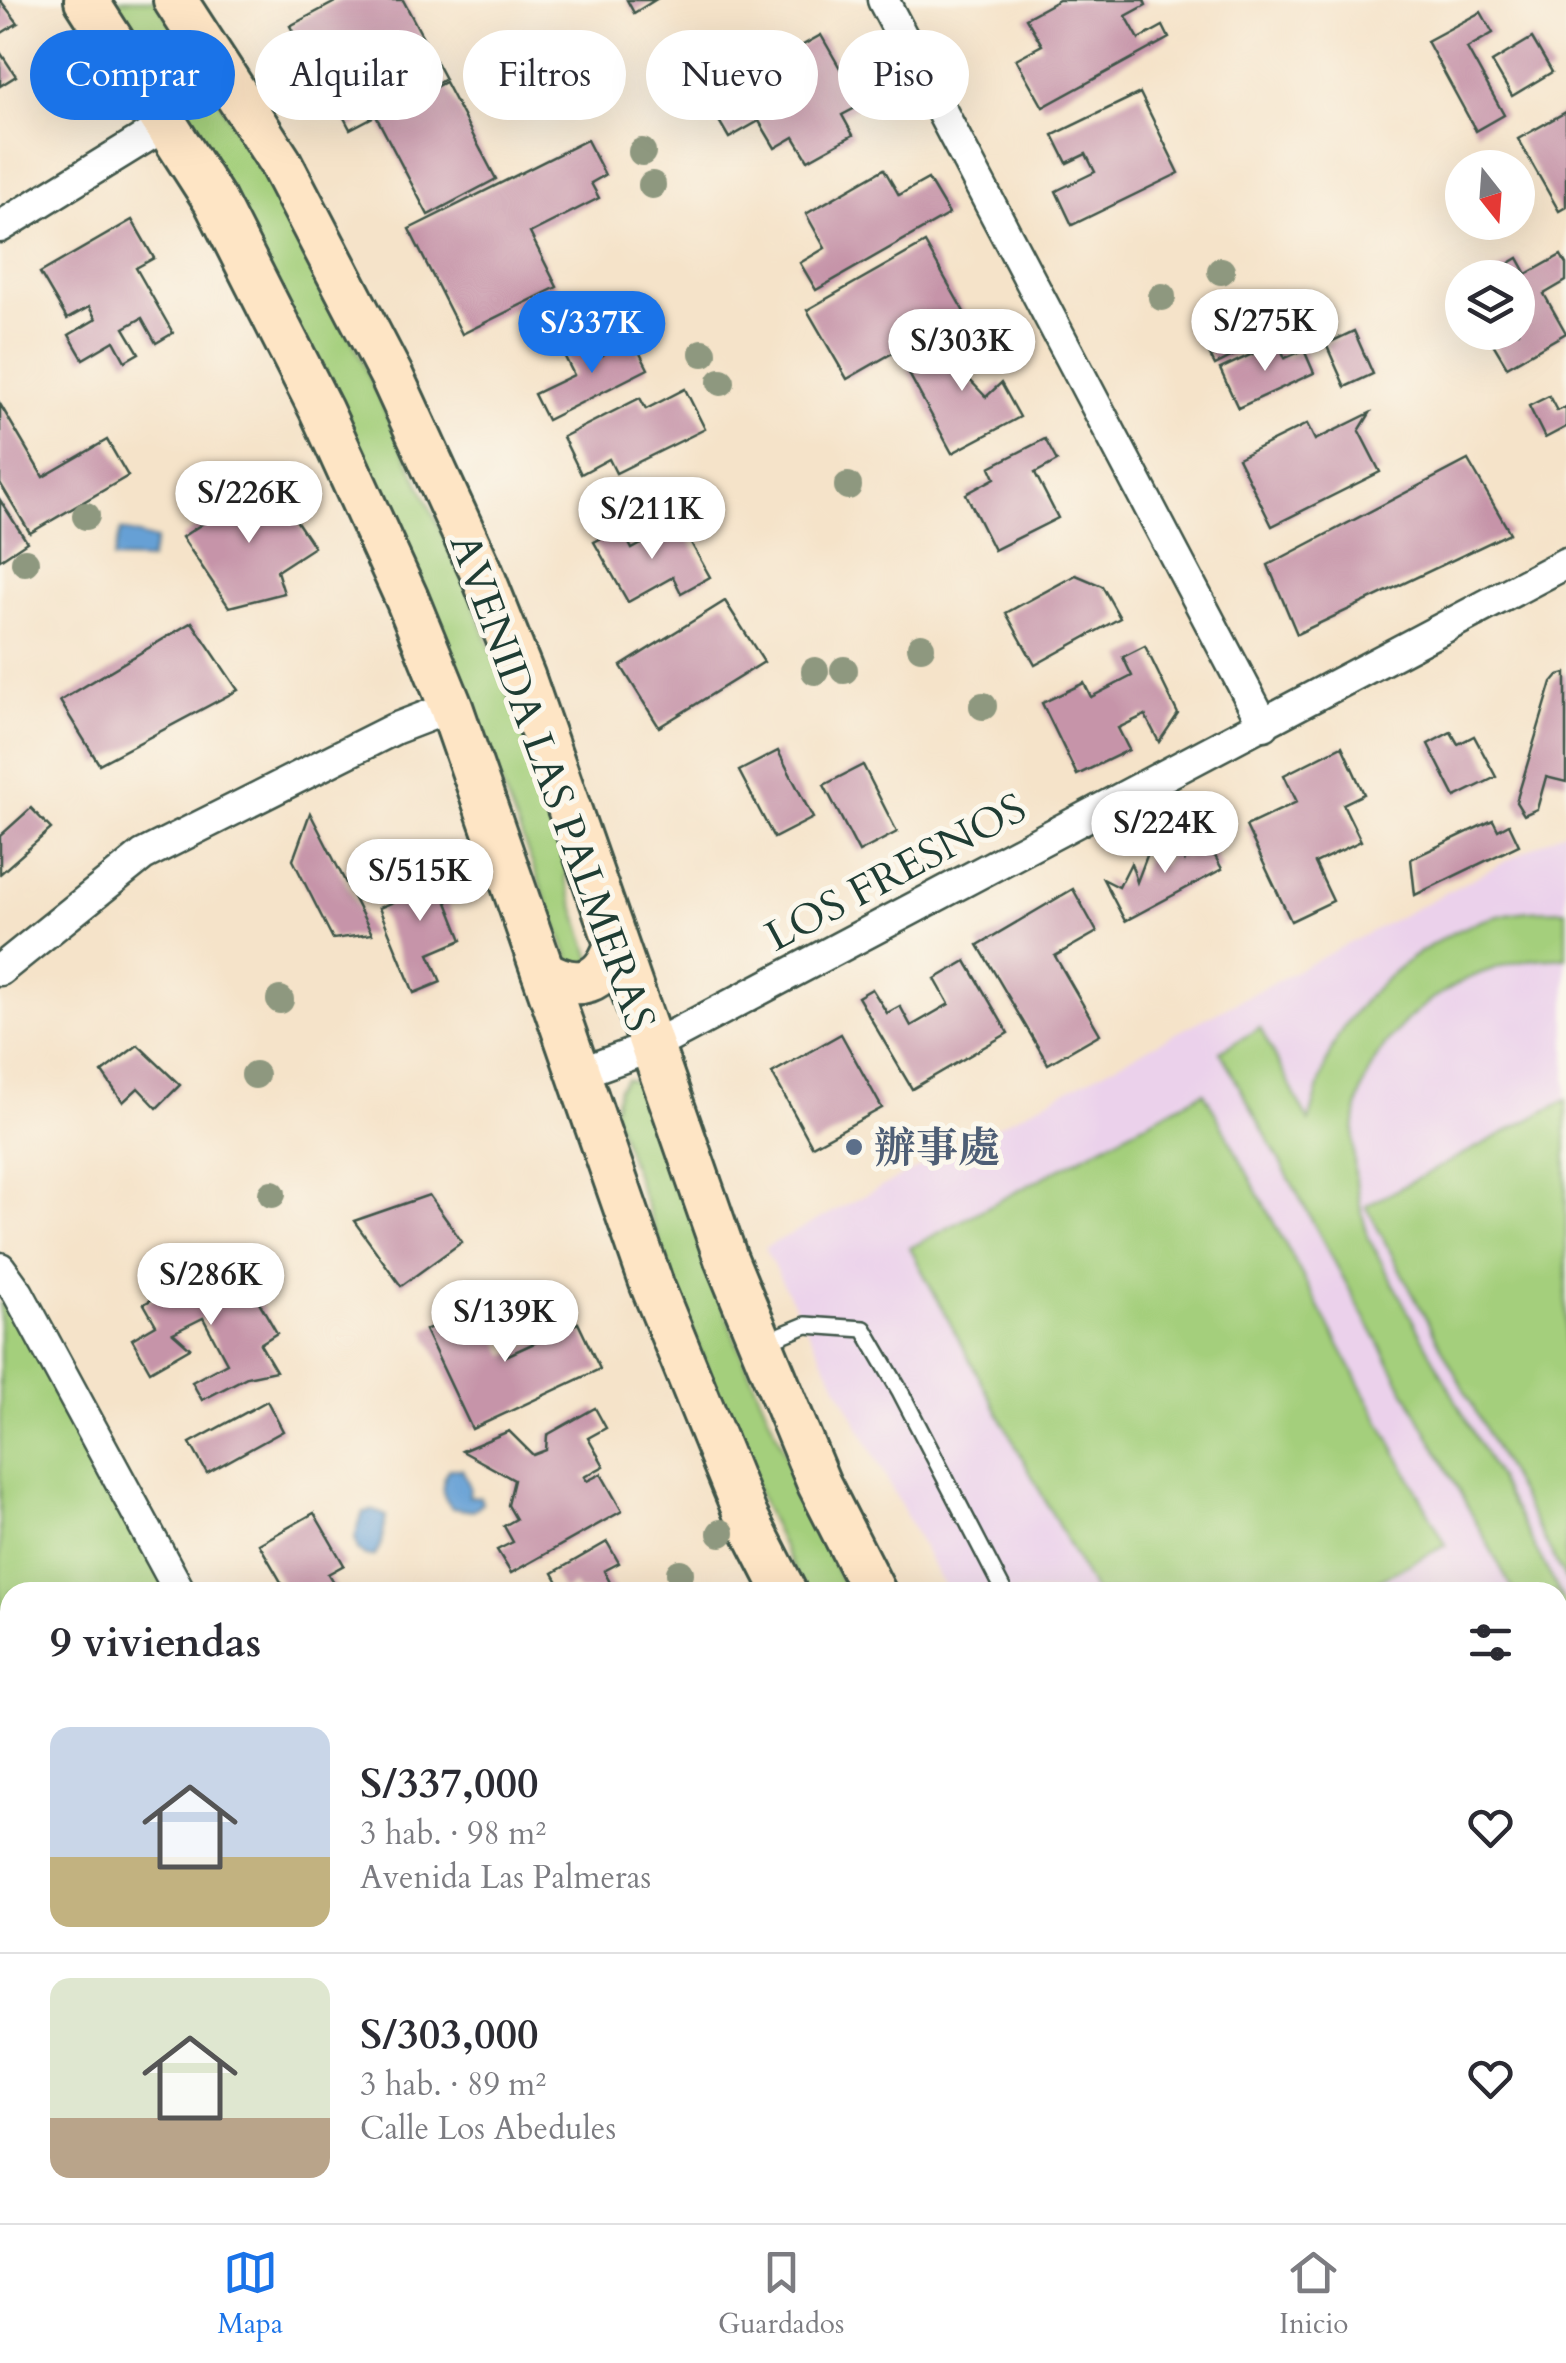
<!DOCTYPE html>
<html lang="es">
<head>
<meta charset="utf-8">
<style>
	:root { --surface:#fff; --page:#f2f2f3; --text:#2b2b33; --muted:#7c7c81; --line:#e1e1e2; --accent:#1a73e8 }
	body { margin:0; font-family:Cardo,"Noto Serif SC",serif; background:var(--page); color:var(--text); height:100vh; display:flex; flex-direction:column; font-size:38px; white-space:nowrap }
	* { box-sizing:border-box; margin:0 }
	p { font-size:32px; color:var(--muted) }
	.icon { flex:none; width:55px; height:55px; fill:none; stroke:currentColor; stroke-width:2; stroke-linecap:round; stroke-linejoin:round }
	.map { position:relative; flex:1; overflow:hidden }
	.drawer { position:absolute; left:0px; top:1582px; width:1568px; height:642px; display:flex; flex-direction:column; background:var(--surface); border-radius:30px 30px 0 0; box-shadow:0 10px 40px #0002 }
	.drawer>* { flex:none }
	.hud { position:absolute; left:30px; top:30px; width:1000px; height:90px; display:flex; gap:20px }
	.needle { width:65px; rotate:163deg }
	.controls { position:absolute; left:1445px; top:150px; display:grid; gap:20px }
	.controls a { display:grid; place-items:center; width:90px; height:90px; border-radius:50%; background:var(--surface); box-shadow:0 10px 40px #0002; font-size:50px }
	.price { position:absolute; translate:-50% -85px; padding:0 22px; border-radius:35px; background:#fff; color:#222; font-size:32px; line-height:65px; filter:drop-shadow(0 2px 5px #0008) }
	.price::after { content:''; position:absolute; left:50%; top:60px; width:30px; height:22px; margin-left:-15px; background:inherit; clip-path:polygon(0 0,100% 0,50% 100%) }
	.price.on { background:var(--accent); color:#fff }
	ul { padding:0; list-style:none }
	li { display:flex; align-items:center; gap:30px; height:250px; padding:0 50px }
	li+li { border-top:2px solid var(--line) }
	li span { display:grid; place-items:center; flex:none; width:280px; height:200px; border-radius:20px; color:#555 }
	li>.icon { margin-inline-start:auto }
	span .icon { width:120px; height:120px; fill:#fffc; stroke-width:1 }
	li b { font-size:42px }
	h2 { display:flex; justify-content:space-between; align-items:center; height:120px; padding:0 50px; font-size:42px }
	.tag { padding:0 35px; border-radius:45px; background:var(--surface); box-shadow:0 10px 40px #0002; font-size:35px; line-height:90px }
	.tag.on { background:var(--accent); color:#fff }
	.dock { display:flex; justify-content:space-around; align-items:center; height:140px; border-top:2px solid var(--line); background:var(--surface); font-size:28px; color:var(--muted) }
	.dock a { display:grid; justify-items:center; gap:5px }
	.dock .on { color:var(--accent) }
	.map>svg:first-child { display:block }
</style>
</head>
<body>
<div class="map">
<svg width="1566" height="2223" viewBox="0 0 1566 2223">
	<rect width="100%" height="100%" fill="#fbf7ec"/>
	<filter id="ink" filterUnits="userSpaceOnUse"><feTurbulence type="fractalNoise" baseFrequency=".01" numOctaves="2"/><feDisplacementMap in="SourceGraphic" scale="20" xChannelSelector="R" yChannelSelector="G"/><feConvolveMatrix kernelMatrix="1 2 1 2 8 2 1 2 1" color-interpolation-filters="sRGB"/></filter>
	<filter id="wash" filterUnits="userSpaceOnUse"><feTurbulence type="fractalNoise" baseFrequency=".0048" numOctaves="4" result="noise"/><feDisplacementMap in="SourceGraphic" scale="40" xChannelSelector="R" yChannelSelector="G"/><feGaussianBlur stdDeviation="2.25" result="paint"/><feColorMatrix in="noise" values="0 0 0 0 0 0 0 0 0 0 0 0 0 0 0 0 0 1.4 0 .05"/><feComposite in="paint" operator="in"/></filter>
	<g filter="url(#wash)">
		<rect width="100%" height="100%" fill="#f5e3c9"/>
		<!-- built -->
		<path fill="#ebd1eb" d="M1566 830V2223H1280L1275 2215H1558V1592H947L764 1248Z"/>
		<!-- green -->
		<g fill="#a4cf7c" stroke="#628658" stroke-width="2.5">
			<path d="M104 0H157L308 245 468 589 569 852 565 878 592 962 571 963 450 654Z"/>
			<path d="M1566 910V958C1478 954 1374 1017 1357 1109 1349 1154 1356 1196 1369 1239L1566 1605V1688L1558 1673V1592H1514L1220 1051 1260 1028 1309 1122C1319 1089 1326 1050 1347 1022 1386 969 1454 920 1520 912 1535 910 1551 910 1566 910Z"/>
			<path d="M626 1079 642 1083 652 1101 735 1339 846 1592H805C727 1437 670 1274 613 1111L619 1088Z"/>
			<path d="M1204 1092 1446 1545 1356 1592H1094L910 1248Z"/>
			<path d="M1566 1100V1581L1366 1206Z"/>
			<path d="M0 1303 20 1312 169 1592H10V2215H214L199 2223H0Z"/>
			<path d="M1558 1987 1566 2004V2223H1365L1361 2215H1558Z"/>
		</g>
		<!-- water -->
		<g fill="#66a0d5" stroke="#426e84" stroke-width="2.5">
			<path d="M121 530 156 540 150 560 113 559Z"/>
			<path d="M449 1469H462L470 1487 469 1496 480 1497 482 1503 473 1511 452 1508C440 1494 440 1485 449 1469Z"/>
			<path d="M374 1510 386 1516 382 1542 375 1556H365L358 1550 355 1538 363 1512Z"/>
		</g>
		<g id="blocks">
			<!-- building -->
			<g fill="#c694a9">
				<path d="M0 0 18 23 0 34Z"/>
				<path d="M339 0H403L445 79 350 129 328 87 339 80 323 51 308 59 290 26Z"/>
				<path d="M627 0H655L634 13Z"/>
				<path d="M1059 0H1144L1146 5 1126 16 1139 39 1163 26 1169 38 1043 107 1016 59 1042 45 1026 18Z"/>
				<path d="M1481 12 1493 33 1467 48 1504 115 1476 131 1427 41Z"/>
				<path d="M821 35 861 105 842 115 853 135 808 160 794 137 775 148 759 121 729 138 711 107 738 103 730 86Z"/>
				<path d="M1532 38 1552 72 1512 96 1492 62Z"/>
				<path d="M0 52 16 76 0 86Z"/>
				<path d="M445 82 496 179 428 215 377 118Z"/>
				<path d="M1140 93 1179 173 1072 225 1056 191 1095 172 1086 154 1067 163 1053 135Z"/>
				<path d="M1566 112V207L1559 211 1518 139Z"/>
				<path d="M587 140 605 175 591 183 599 198 530 233 557 287 462 334 409 229Z"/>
				<path d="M884 169 899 195 928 179 949 214 816 290 800 263 825 248 806 214Z"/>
				<path d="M132 220 154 258 136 268 173 333 156 343 142 318 124 328 139 353 125 361 114 341 83 359 69 335 96 319 89 307 67 319 40 273Z"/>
				<path d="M925 243 964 312 847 379 807 310Z"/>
				<path d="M1561 255 1566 264V281L1544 294 1566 333 1507 367 1486 332H1518V278H1484L1518 258 1527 274Z"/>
				<path d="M1247 301 1266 339 1215 365 1196 328Z"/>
				<path d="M982 330 989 359 968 378 986 397 1001 383 1020 417 952 453 907 370Z"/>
				<path d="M1354 331 1373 374 1345 387 1326 344Z"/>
				<path d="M629 332 648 369 547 420 534 394 574 375 565 357 597 342 603 355Z"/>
				<path d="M1278 342 1285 358 1304 350 1314 373 1238 408 1220 369Z"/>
				<path d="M685 389 705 429 616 473 609 459 581 474 563 437 640 398 646 409Z"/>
				<path d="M1549 396 1557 411 1566 407V427L1545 438 1529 406Z"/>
				<path d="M0 404 43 477 107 440 128 476 30 533 0 483Z"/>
				<path d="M1370 413 1359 431 1380 472 1272 526 1238 458 1307 424 1315 440Z"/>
				<path d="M1045 439 1057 461 1035 473 1058 518 994 550 966 494 995 478 990 467Z"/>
				<path d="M1468 460 1510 533 1297 634 1268 565Z"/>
				<path d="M269 480 314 547 277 571 284 593 229 607 182 537Z"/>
				<path d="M0 500 27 542 0 560Z"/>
				<path d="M680 523 710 577 681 593 673 577 628 602 594 542 621 528 632 549Z"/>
				<path d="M1076 575 1102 586 1120 618 1035 665 1006 613Z"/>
				<path d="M725 601 764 662 659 727 621 666Z"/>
				<path d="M192 622 238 690 99 764 60 701Z"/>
				<path d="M1145 646 1178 714 1159 742 1145 715 1118 728 1129 750 1077 775 1042 703 1084 683 1091 697 1132 676 1123 657Z"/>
				<path d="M1566 673V782L1546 777 1537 809 1524 815 1516 802 1552 682 1558 675Z"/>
				<path d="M1451 732 1458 744 1474 736 1496 777 1455 797 1428 744Z"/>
				<path d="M1342 746 1364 794 1343 804 1361 841 1315 863 1333 901 1291 921 1246 826 1297 802 1284 775Z"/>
				<path d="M778 751 813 818 774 838 739 771Z"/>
				<path d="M863 765 897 832 859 852 824 785Z"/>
				<path d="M31 808 51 829 0 874V836Z"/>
				<path d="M310 813 372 934 333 939 293 860Z"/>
				<path d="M1493 820 1498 830 1509 824 1519 845 1415 895 1411 859Z"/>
				<path d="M1197 823 1222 869 1125 921 1103 879 1119 887 1131 863 1137 882 1151 845 1162 867 1179 832 1185 860Z"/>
				<path d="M431 862 462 940 429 954 441 982 414 993 379 908 398 900 389 879Z"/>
				<path d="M1073 889 1097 932 1055 956 1100 1034 1048 1064 978 945Z"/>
				<path d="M966 961 1008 1033 912 1089 858 997 872 989 887 1013 900 1006 911 1026 949 1004 935 979Z"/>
				<path d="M841 1034 882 1108 812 1146 772 1073Z"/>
				<path d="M138 1045 180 1085 157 1108 138 1088 123 1102 102 1072Z"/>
				<path d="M429 1195 462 1242 401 1286 354 1221Z"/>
				<path d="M209 1267 217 1282 240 1269 277 1333 260 1344 276 1371 247 1377 202 1400 192 1382 227 1363 203 1318 173 1333 190 1348 150 1371 132 1339 156 1325 144 1304Z"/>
				<path d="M481 1304 506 1356 578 1323 600 1369 472 1429 425 1330Z"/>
				<path d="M267 1401 283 1431 207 1473 190 1443Z"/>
				<path d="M595 1408 606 1428 588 1438 604 1466 584 1477 587 1481 601 1474 622 1511 511 1573 497 1550 513 1542 504 1526 516 1519 508 1505 514 1480 462 1451 509 1431 533 1455 546 1450 547 1435Z"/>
				<path d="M314 1513 344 1565 328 1574 339 1592H297L295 1588 285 1589 259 1544Z"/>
				<path d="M607 1542 619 1563 604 1571 615 1592H578L574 1585 563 1591 553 1573Z"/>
			</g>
		</g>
	</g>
	<g filter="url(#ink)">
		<use href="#blocks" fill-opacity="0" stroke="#3f564a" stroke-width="2.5"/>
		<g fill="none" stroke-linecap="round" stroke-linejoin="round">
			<defs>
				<g id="service">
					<path d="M765 1342 806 1325 864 1329 900 1391 1004 1592"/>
					<path d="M1325 2215 1329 2223"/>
				</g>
				<g id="minor">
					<path d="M883 0 1264 725"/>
					<path d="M0 227 167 124"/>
					<path d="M0 970 143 855 394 729 451 707"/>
					<path d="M577 1074 651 1047 1566 563"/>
					<path d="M0 1268 18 1293 180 1592"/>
					<path d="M512 2215 516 2223"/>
					<path d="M221 2223 237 2215"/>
				</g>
				<g id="secondary">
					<path d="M86 0 215 201 321 410 407 599 451 707 652 1285 746 1516 785 1592"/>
					<path d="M175 0 280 162 391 375 480 569 523 676 726 1259 819 1484 874 1592"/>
					<path d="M543 971C578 992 603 984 616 945"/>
					<path d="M1194 2215 1199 2223"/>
					<path d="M1106 2219 1131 2215"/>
				</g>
			</defs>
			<!-- service casing -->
			<use href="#service" stroke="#3f564a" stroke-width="20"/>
			<!-- minor casing -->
			<use href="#minor" stroke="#3f564a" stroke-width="35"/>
			<!-- secondary casing -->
			<use href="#secondary" stroke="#3f564a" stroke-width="48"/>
			<!-- service -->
			<use href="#service" stroke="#fff" stroke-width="15"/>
			<!-- minor -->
			<use href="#minor" stroke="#fff" stroke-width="30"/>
			<!-- secondary -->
			<use href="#secondary" stroke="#fee5c5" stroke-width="42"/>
		</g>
		<!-- trees -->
		<g fill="#8e987f">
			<circle cx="565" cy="64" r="14"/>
			<circle cx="642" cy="152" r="14"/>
			<circle cx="652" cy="185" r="14"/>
			<circle cx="1221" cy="271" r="14"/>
			<circle cx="1162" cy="297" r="14"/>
			<circle cx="703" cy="353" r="14"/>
			<circle cx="721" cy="382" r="14"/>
			<circle cx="848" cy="486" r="14"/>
			<circle cx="86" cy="516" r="14"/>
			<circle cx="25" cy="562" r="14"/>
			<circle cx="921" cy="647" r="14"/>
			<circle cx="844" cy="670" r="14"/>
			<circle cx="815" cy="671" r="14"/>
			<circle cx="983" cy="706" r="14"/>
			<circle cx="280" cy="1000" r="14"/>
			<circle cx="255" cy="1075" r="14"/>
			<circle cx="272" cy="1194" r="14"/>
			<circle cx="721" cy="1533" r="14"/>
			<circle cx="680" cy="1573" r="14"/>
		</g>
	</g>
	<!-- markers -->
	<circle fill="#5c6f8a" stroke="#fbf7ec" stroke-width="4" cx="854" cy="1147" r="10"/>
	<g text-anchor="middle" stroke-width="10" stroke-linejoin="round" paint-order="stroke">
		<!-- street labels -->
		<g font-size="42" fill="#1f3d34" stroke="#fbf7ec">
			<text transform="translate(554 782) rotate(70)" y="15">AVENIDA LAS PALMERAS</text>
			<text transform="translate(895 871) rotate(-28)" y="15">LOS FRESNOS</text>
		</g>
		<!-- service labels -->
		<g font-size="42" font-weight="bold" fill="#4e5e75" stroke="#fbf7ec" text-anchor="start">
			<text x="874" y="1162">辦事處</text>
		</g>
	</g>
</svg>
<div class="controls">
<a><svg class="needle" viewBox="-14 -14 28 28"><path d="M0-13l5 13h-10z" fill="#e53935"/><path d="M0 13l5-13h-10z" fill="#7c7c81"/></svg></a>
<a><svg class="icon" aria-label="layers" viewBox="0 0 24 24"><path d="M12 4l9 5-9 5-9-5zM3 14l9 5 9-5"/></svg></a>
</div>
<b class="price" style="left:1265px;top:374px">S/275K</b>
<b class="price on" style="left:592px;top:376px">S/337K</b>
<b class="price" style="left:962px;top:394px">S/303K</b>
<b class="price" style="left:249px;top:546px">S/226K</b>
<b class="price" style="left:652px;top:562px">S/211K</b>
<b class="price" style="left:1165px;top:876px">S/224K</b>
<b class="price" style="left:420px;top:924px">S/515K</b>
<b class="price" style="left:211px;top:1328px">S/286K</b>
<b class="price" style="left:505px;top:1365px">S/139K</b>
<div class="hud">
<a class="tag on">Comprar</a>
<a class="tag">Alquilar</a>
<a class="tag">Filtros</a>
<a class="tag">Nuevo</a>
<a class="tag">Piso</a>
</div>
<section class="drawer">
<h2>9 viviendas<svg class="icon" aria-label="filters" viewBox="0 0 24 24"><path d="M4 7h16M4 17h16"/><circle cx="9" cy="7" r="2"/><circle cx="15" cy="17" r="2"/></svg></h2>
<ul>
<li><span style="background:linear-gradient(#c9d6e8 65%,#c2b280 0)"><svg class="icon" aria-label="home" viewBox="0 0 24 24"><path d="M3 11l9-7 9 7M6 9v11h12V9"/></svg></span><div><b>S/337,000</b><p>3 hab. · 98 m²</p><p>Avenida Las Palmeras</p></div><svg class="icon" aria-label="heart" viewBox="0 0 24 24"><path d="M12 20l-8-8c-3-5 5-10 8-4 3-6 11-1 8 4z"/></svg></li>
<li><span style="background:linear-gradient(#dfe7d0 70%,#b9a48a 0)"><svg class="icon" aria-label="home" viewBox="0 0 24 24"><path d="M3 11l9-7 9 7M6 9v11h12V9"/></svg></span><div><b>S/303,000</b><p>3 hab. · 89 m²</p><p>Calle Los Abedules</p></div><svg class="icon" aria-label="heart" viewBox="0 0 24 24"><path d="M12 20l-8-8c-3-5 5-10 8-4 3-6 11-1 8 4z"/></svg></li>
</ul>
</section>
</div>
<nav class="dock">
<a class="on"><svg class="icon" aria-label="map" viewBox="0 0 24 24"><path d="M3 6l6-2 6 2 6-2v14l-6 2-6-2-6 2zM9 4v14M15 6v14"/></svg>Mapa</a>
<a><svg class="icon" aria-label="saved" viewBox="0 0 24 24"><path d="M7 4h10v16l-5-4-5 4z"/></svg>Guardados</a>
<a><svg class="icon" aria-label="home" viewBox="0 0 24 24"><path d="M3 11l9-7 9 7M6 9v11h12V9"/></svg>Inicio</a>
</nav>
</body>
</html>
